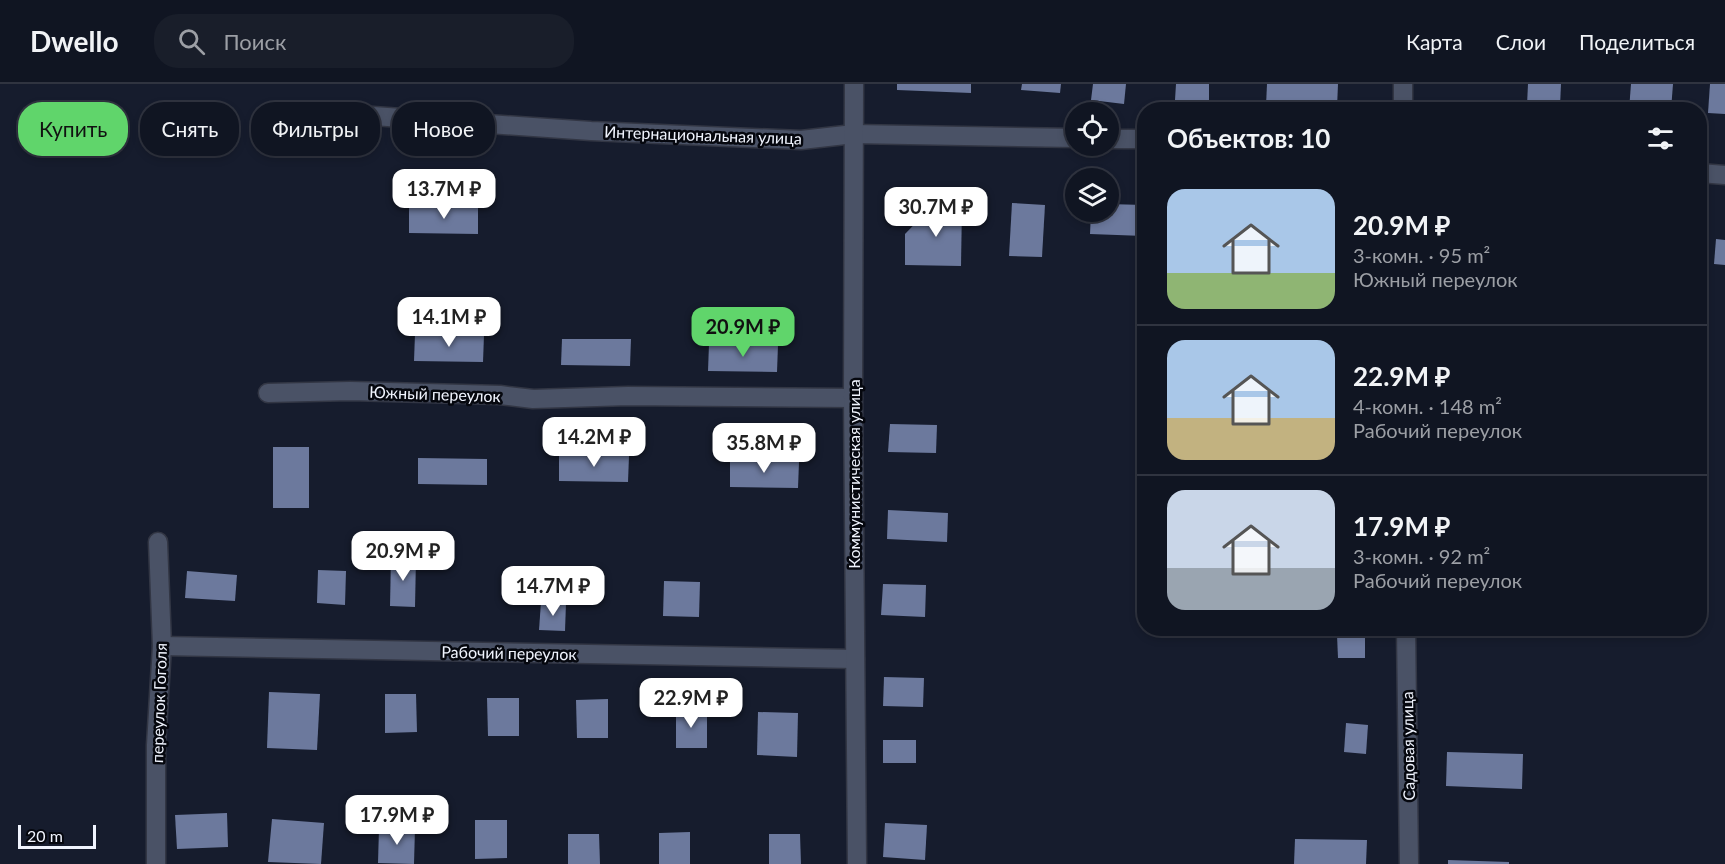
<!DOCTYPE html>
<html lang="ru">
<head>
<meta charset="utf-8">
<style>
	:root { --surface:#101522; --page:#191e2a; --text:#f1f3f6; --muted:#9c9fa5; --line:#303440; --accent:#60d56b }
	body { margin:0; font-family:Lato,sans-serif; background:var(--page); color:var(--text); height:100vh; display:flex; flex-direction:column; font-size:22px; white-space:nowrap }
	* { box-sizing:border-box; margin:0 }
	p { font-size:20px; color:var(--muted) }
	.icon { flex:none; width:33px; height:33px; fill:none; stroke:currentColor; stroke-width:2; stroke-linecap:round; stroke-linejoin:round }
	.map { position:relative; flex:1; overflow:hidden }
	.side { position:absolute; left:1137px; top:18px; width:570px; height:534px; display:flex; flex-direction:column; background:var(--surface); border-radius:24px; box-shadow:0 3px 9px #0003,0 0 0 2px var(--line) }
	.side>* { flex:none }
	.top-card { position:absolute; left:18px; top:18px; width:570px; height:54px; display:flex; gap:12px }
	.controls { position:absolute; left:1065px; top:18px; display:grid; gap:12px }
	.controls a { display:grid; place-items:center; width:54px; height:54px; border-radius:50%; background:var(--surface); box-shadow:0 3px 9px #0003,0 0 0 2px var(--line); font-size:30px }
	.scale { position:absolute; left:18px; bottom:15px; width:78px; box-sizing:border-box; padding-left:6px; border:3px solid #f0f4fe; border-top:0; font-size:16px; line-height:21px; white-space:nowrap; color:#f0f4fe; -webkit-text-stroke:4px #05070e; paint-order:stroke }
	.price { position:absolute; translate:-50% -51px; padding:0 14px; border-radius:12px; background:#fff; color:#222; font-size:20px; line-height:39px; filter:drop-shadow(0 2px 3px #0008) }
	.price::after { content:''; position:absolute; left:50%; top:36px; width:18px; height:14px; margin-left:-9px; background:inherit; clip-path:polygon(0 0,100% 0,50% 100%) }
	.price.on { background:var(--accent); color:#111 }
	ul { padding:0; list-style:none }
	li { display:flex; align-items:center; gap:18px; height:150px; padding:0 30px }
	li+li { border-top:2px solid var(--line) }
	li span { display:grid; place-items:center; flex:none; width:168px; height:120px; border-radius:18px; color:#555 }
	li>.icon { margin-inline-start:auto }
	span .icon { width:72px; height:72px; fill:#fffc; stroke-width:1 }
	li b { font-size:26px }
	h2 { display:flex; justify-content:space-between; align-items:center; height:72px; padding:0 30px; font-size:26px }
	.chip { padding:0 21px; border-radius:24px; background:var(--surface); box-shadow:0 3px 9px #0003,0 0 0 2px var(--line); font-size:21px; line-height:54px }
	.chip.on { background:var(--accent); color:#111 }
	header { display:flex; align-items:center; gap:36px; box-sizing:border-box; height:84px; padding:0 30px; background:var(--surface); border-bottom:2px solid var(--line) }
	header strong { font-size:28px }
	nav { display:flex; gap:33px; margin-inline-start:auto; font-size:21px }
	.search { width:420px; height:54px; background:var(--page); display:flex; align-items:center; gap:15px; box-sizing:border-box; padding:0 21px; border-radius:24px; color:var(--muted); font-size:22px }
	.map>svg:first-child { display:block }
</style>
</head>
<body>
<header>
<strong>Dwello</strong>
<div class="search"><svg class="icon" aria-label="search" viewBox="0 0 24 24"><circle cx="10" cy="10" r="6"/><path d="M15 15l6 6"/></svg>Поиск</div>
<nav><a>Карта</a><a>Слои</a><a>Поделиться</a></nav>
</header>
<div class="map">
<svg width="1725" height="780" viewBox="0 0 1725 780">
	<rect width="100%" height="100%" fill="#161c2d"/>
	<!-- building -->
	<g fill="#6c799d">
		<path d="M897 0H971V9L897 6Z"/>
		<path d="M1022 0H1061L1060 9 1021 6Z"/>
		<path d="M1093 0H1126L1124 20 1091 16Z"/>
		<path d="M1176 0H1209V17L1175 16Z"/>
		<path d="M1267 0H1338L1337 24 1266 22Z"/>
		<path d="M1528 0H1561L1560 22 1527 21Z"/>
		<path d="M1631 0H1673L1671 26H1629Z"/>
		<path d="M1710 0H1725V30L1708 29Z"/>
		<path d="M1012 119 1045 121 1042 173 1009 172Z"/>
		<path d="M1108 120 1144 121V152L1090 150 1091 128H1108Z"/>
		<path d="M932 122 962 123 961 182 905 181V150Z"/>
		<path d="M409 123 478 124V150L409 149Z"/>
		<path d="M1716 155 1725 156V181L1714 180Z"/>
		<path d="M415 250 484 251 483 278 414 277Z"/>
		<path d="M562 255H631L630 282 561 281Z"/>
		<path d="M709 260 778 261 777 288 708 287Z"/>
		<path d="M890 340 937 341 936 369 888 368Z"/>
		<rect x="273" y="363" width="36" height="61"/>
		<path d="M559 371 629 372 628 398 559 397Z"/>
		<path d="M418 374 487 375V401L418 400Z"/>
		<path d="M730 377 799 378 798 404 730 403Z"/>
		<path d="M888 426 948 429 947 458 887 455Z"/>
		<path d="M391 473 416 474 415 523 390 522Z"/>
		<path d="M318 486 346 487 345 521 317 519Z"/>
		<path d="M187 487 237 491 235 517 185 514Z"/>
		<path d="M664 497 700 498 699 533 663 532Z"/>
		<path d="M883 500 926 501 925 533 881 531Z"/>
		<path d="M541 518 566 519 565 547 539 546Z"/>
		<path d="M1446 544H1477V551L1446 550Z"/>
		<path d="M1337 551H1365V574H1338Z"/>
		<path d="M884 593 924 594 923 623 883 622Z"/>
		<path d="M269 608 320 610 317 666 267 664Z"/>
		<path d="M385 610H416L417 648 385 649Z"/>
		<path d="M487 614H519V652H488Z"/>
		<path d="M608 615V654H577L576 616Z"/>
		<rect x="676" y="626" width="31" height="38"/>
		<path d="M758 628 798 629 797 673 757 671Z"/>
		<path d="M1346 639 1368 641 1366 670 1344 668Z"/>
		<rect x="883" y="656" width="33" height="23"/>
		<path d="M1447 668 1523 670 1522 705 1446 702Z"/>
		<path d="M227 729 228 763 177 765 175 731Z"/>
		<path d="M272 735 324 739 321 780 268 778Z"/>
		<path d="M475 736H507V774L475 775Z"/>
		<path d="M885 739 927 741 925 776 883 773Z"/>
		<path d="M379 744H415L414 780 378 779Z"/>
		<path d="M690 748V780H659V749Z"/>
		<path d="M568 750H599L600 780H568Z"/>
		<path d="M769 750H800L801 780H769Z"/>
		<path d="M1295 755 1367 756 1366 780H1294Z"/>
		<path d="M1448 776 1509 778V780H1448Z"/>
	</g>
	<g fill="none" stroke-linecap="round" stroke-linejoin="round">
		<defs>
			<g id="minor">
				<path d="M1403 26V0"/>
				<path d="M330 29 591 47 801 56 854 50 1076 54"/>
				<path d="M1108 55H1144"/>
				<path d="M1700 89 1725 91"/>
				<path d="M268 309 350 307 500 311 533 315 628 312 853 314"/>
				<path d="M1406 544 1409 780"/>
				<path d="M162 562 855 575"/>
				<path d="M156 780V661L162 562 158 458"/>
			</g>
			<path id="tertiary" d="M854 0 853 314 857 780"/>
		</defs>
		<!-- minor casing -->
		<use href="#minor" stroke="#323644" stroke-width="21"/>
		<!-- tertiary casing -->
		<use href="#tertiary" stroke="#323644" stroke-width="21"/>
		<!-- minor -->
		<use href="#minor" stroke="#4a5266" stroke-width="18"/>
		<!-- tertiary -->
		<use href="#tertiary" stroke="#4a5266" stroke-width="18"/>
	</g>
	<g text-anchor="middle" stroke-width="5" stroke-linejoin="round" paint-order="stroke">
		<!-- street labels -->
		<g font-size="16" fill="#f0f4fe" stroke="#05070e">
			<text transform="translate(703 51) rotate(2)" y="6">Интернациональная улица</text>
			<text transform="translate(435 310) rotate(2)" y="6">Южный переулок</text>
			<text transform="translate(854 390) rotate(-90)" y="6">Коммунистическая улица</text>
			<text transform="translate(509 569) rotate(1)" y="6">Рабочий переулок</text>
			<text transform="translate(159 619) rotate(-88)" y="6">переулок Гоголя</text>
			<text transform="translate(1408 662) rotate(-91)" y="6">Садовая улица</text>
		</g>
	</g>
</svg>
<div class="controls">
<a><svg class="icon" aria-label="locate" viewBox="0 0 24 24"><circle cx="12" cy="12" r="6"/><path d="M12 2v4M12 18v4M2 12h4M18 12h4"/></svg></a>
<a><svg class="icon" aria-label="layers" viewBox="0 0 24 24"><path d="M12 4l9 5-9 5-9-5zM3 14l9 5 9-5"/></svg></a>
</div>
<div class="scale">20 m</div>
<b class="price" style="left:444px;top:136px">13.7M ₽</b>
<b class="price" style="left:936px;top:154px">30.7M ₽</b>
<b class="price" style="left:449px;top:264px">14.1M ₽</b>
<b class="price on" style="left:743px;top:274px">20.9M ₽</b>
<b class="price" style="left:594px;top:384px">14.2M ₽</b>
<b class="price" style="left:764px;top:390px">35.8M ₽</b>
<b class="price" style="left:403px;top:498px">20.9M ₽</b>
<b class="price" style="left:553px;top:533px">14.7M ₽</b>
<b class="price" style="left:691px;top:645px">22.9M ₽</b>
<b class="price" style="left:397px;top:762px">17.9M ₽</b>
<div class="top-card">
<a class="chip on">Купить</a>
<a class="chip">Снять</a>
<a class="chip">Фильтры</a>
<a class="chip">Новое</a>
</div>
<section class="side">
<h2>Объектов: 10<svg class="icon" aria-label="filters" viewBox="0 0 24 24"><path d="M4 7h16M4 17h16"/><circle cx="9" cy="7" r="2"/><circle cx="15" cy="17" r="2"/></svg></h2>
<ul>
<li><span style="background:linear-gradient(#a9c7e8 70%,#8fb573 0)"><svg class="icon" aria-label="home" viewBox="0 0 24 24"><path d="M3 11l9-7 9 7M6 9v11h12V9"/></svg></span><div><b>20.9M ₽</b><p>3-комн. · 95 m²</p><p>Южный переулок</p></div></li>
<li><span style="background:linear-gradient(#a9c7e8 65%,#c2b280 0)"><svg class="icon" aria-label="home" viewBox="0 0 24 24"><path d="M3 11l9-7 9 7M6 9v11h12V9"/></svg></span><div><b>22.9M ₽</b><p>4-комн. · 148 m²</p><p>Рабочий переулок</p></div></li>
<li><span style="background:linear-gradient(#c9d6e8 65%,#9aa5b1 0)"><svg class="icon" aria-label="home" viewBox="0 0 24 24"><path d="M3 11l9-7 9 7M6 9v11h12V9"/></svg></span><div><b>17.9M ₽</b><p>3-комн. · 92 m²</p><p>Рабочий переулок</p></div></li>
</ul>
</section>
</div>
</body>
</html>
